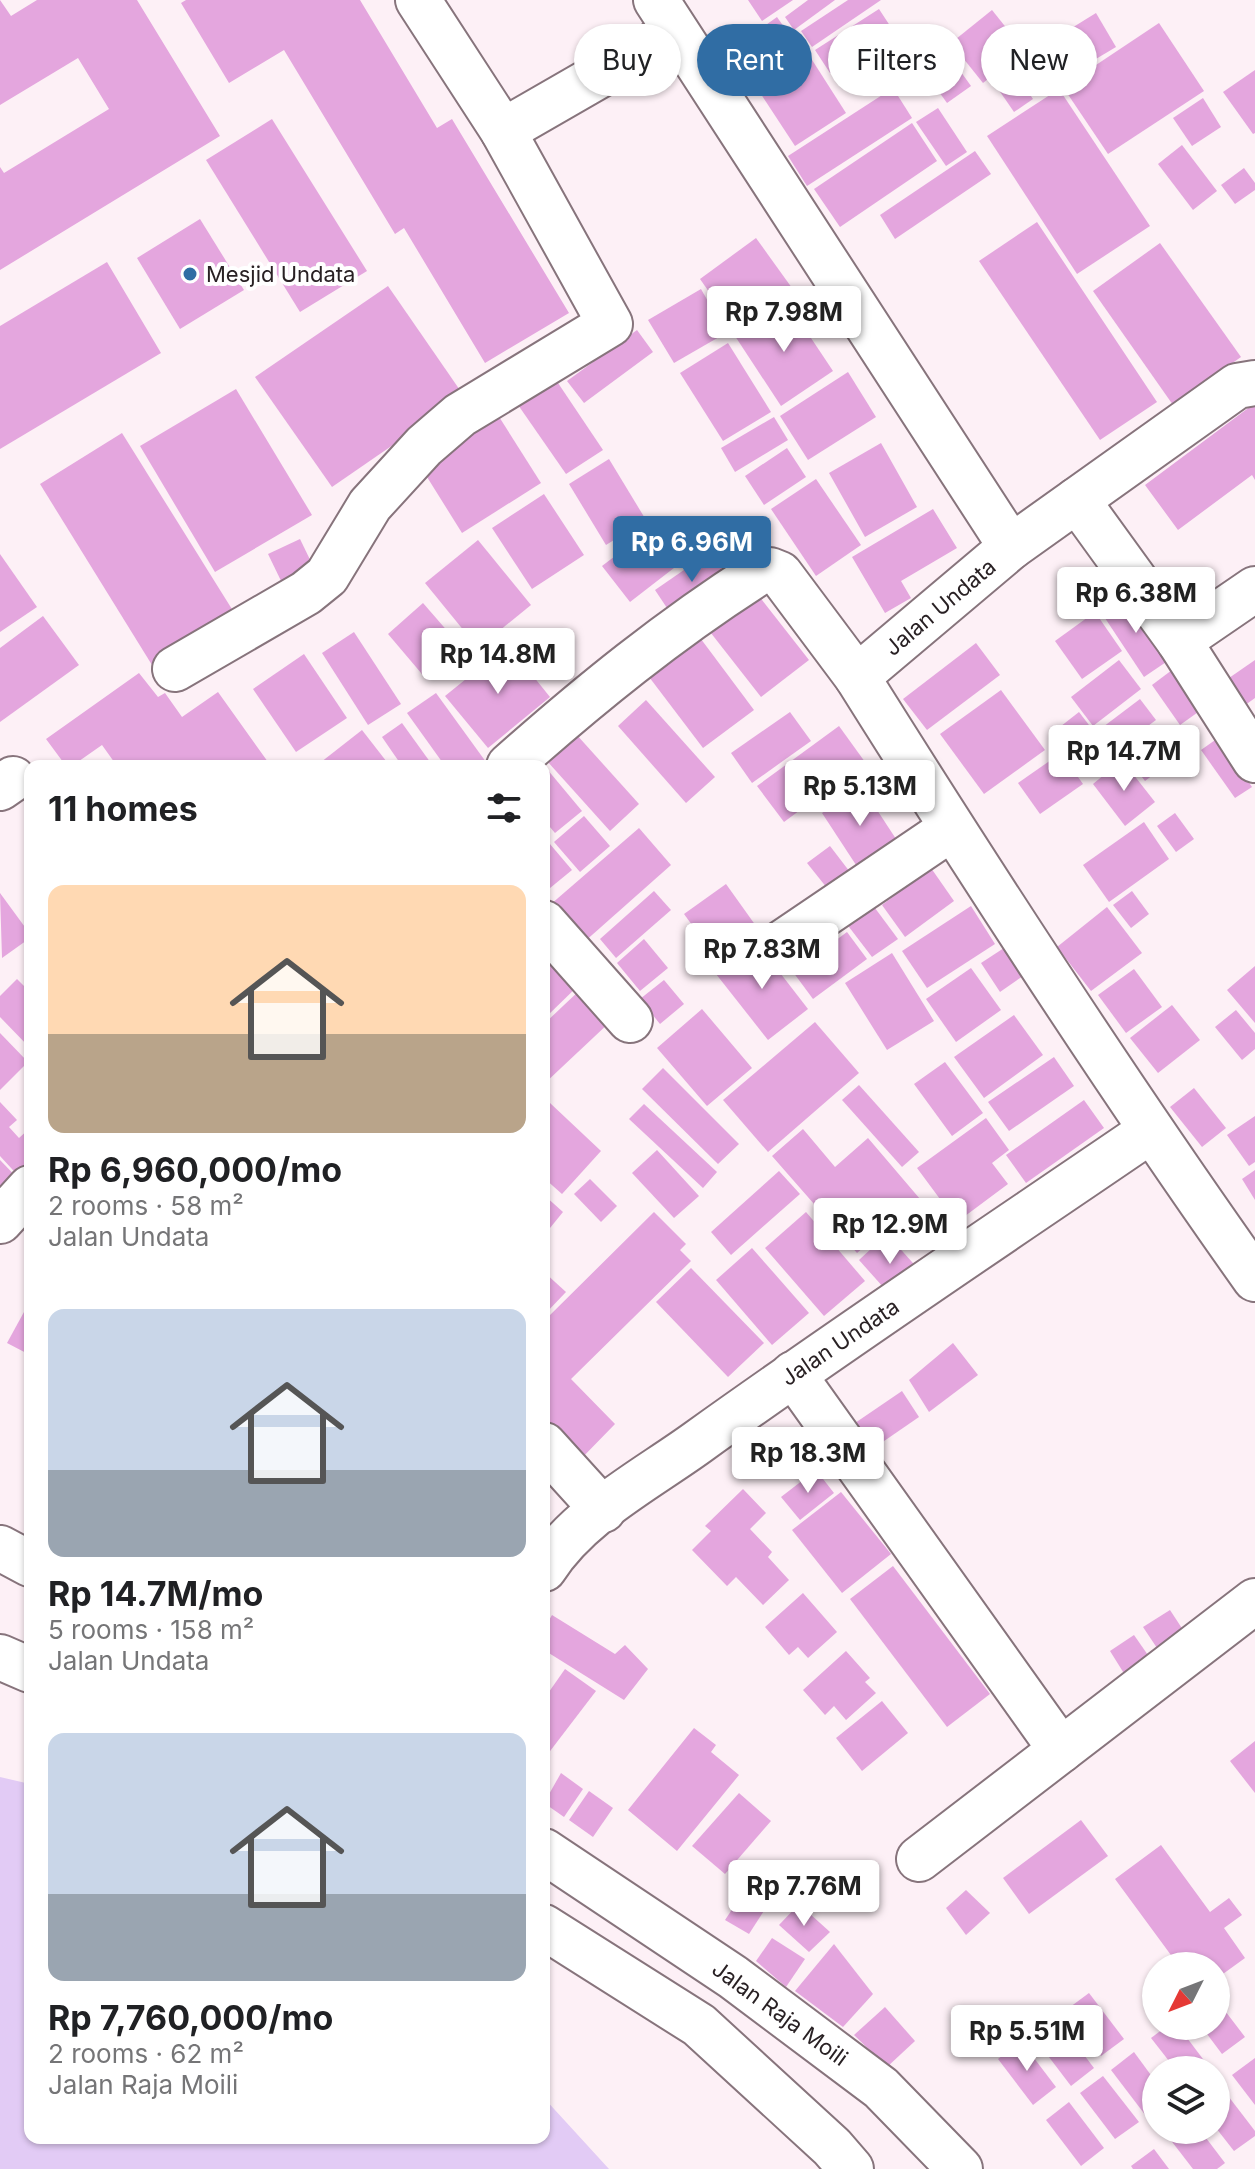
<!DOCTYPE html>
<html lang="en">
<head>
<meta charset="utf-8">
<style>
	:root { --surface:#fff; --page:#f6f6f6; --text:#202124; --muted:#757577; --accent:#306da4 }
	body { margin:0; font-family:Inter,sans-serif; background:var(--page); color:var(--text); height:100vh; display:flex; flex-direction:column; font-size:30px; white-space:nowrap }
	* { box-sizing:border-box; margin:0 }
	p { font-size:26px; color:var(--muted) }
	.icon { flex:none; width:44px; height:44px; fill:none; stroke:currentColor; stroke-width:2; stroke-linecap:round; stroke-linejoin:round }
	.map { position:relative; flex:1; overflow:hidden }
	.panel { position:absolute; left:24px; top:760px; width:526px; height:1384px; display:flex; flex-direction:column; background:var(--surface); border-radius:16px; box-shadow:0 2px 6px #0004 }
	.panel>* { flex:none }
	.guide { position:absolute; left:574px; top:24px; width:560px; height:72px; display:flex; gap:16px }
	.needle { width:52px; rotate:228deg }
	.fabs { position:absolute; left:1142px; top:1952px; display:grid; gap:16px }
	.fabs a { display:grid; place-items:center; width:88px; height:88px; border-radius:50%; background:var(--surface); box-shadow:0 2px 6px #0004; font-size:40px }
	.price { position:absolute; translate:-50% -68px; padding:0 18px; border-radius:8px; background:#fff; color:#222; font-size:26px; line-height:52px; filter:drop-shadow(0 2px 4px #0008) }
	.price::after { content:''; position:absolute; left:50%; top:48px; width:24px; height:18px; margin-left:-12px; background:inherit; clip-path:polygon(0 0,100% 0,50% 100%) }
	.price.selected { background:var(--accent); color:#fff }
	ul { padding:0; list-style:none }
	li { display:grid; align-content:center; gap:16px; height:424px; padding:0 24px }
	li span { display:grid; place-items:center; height:248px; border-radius:16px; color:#555 }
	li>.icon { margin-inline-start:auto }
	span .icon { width:144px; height:144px; fill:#fffc; stroke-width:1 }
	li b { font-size:34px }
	h2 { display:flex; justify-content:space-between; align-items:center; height:96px; padding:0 24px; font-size:34px }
	.tag { padding:0 28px; border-radius:36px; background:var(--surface); box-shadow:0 2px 6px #0004; font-size:28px; line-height:72px }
	.tag.selected { background:var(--accent); color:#fff }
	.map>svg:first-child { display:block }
</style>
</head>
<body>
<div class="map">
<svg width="1255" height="2169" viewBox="0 0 1255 2169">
	<rect width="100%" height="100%" fill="#fdf0f6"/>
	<!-- water -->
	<path fill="#e2cbf5" d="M0 1777 30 1784V2138H544V2098L609 2169H0Z"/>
	<!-- building -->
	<g fill="#e4a6de">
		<path d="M0 0 11 16 37 0H137L220 136 0 270V167L4 173 109 109 78 58 0 105Z"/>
		<path d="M186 0H360L437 128 452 119 569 313 485 363 404 228 395 234 284 50 229 83 181 3Z"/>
		<path d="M748 0H793L762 21Z"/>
		<path d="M808 0H835L794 30 785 17Z"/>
		<path d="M848 0H881L812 47 801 31Z"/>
		<path d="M879 9 917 67 882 90 859 54 830 73 815 50Z"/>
		<path d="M992 10 1024 50 983 83 951 43Z"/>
		<path d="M1096 13 1116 47 1069 75 1049 42Z"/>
		<path d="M777 17 800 50 751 82 729 51Z"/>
		<path d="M1159 23 1204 91 1108 154 1063 87Z"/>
		<path d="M946 51 971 86 947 103 922 68Z"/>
		<path d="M807 52 846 113 795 146 755 85Z"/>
		<path d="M1013 70 1033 99 1014 112 994 83Z"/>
		<path d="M1255 70V133L1253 134 1223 92Z"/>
		<path d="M893 88 912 118 807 186 788 156Z"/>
		<path d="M1059 89 1150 226 1077 274 987 136Z"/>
		<path d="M1203 98 1221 127 1192 146 1173 118Z"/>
		<path d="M938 108 967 152 946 166 916 122Z"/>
		<path d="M272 119 367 271 300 312 206 160Z"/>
		<path d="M912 123 937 161 840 227 814 189Z"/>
		<path d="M1182 145 1217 191 1193 210 1158 164Z"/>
		<path d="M975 151 991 174 895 239 880 215Z"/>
		<path d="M1244 168 1255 183V190L1235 204 1221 185Z"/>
		<path d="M200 219 244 290 180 329 137 258Z"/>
		<path d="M1037 222 1157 402 1100 440 979 261Z"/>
		<path d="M756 238 792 288 735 329 700 279Z"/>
		<path d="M1160 243 1241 357 1173 405 1093 291Z"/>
		<path d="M107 262 161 353 0 449V326Z"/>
		<path d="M388 286 464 396 332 487 255 377Z"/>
		<path d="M701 289 726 333 674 363 648 320Z"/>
		<path d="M787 302 833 371 781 406 735 336Z"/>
		<path d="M637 330 653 352 584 403 567 381Z"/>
		<path d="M728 343 771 412 723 441 680 373Z"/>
		<path d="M848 372 876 417 808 460 780 416Z"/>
		<path d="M554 377 603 450 566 474 516 402Z"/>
		<path d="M236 389 312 515 215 572 140 446Z"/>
		<path d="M1255 403V480L1252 475 1178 530 1145 485Z"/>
		<path d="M496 412 541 483 462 533 417 461Z"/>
		<path d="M774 417 788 440 735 472 721 448Z"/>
		<path d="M122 433 235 614 152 665 40 484Z"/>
		<path d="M881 443 917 507 865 537 829 473Z"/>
		<path d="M787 448 806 477 764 505 745 476Z"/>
		<path d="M609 459 646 520 606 545 569 484Z"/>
		<path d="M816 479 861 545 816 576 771 509Z"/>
		<path d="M544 494 584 555 532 589 492 528Z"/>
		<path d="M933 509 957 548 901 581 911 598 885 613 852 557Z"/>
		<path d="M665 518 692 554 630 602 602 566Z"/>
		<path d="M300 539 316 572 284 587 268 554Z"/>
		<path d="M478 540 531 605 478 648 425 583Z"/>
		<path d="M710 552 729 579 673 617 655 590Z"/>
		<path d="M0 554 37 607 0 632Z"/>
		<path d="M755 591 809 660 761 697 707 628Z"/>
		<path d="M1128 594 1172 658 1144 677 1101 612Z"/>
		<path d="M423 603 463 649 427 680 388 634Z"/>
		<path d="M1095 612 1122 651 1082 679 1055 641Z"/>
		<path d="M43 616 79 665 0 722V648Z"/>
		<path d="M692 627 754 710 703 748 640 665Z"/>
		<path d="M354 632 401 704 368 725 322 653Z"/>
		<path d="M976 643 1000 675 927 730 903 699Z"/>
		<path d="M508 645 550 697 488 748 445 696Z"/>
		<path d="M304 654 347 718 296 752 253 689Z"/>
		<path d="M1119 660 1141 689 1093 726 1071 697Z"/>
		<path d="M1255 660V698L1234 713 1216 687Z"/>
		<path d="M1172 670 1201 710 1180 725 1152 685Z"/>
		<path d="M139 673 158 697 165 693 182 717 218 692 268 762 262 766H117L102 745 72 766H66L46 739Z"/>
		<path d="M1001 690 1045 750 984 794 940 734Z"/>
		<path d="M436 693 486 762 481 766H445L407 713Z"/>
		<path d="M1140 699 1156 720 1114 751 1099 730Z"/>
		<path d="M646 700 715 777 686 803 618 726Z"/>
		<path d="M790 712 811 741 752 783 731 753Z"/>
		<path d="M1079 712 1115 759 1092 777 1056 730Z"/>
		<path d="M402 723 433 766H402L382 737Z"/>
		<path d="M839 726 865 762 784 822 757 786Z"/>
		<path d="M1169 727 1187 749 1145 781 1128 759Z"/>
		<path d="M362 730 390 766H316Z"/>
		<path d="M576 734 639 804 610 831 547 761Z"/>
		<path d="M1218 738 1252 787 1235 798 1201 750Z"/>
		<path d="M1061 753 1083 784 1040 814 1018 783Z"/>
		<path d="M1122 760 1155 802 1125 826 1093 784Z"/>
		<path d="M547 769 582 811 555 833 544 820Z"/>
		<path d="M862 787 898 842 858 868 822 813Z"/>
		<path d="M1175 813 1194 839 1176 852 1157 826Z"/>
		<path d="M584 816 610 846 580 872 554 842Z"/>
		<path d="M1144 822 1169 859 1109 902 1083 865Z"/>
		<path d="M639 828 671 865 583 943 550 905Z"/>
		<path d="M544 837 572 870 544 893Z"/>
		<path d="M830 846 853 876 831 893 807 863Z"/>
		<path d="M931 868 954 901 905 937 882 905Z"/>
		<path d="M726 884 761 933 719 962 684 914Z"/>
		<path d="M654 891 671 910 616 958 600 939Z"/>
		<path d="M1132 891 1149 914 1131 928 1113 905Z"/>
		<path d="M0 893 30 934V938L2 958Z"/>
		<path d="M872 904 898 939 872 957 846 923Z"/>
		<path d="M971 906 995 944 927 988 902 951Z"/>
		<path d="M1107 907 1142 953 1091 991 1057 947Z"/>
		<path d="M847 932 867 959 813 999 793 972Z"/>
		<path d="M644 939 668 968 640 991 617 963Z"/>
		<path d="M757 943 808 1009 768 1040 716 974Z"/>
		<path d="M553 948 584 980 544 1019V958Z"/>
		<path d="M1004 948 1023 976 1000 992 981 963Z"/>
		<path d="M892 953 934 1021 887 1050 845 983Z"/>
		<path d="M1255 966V1023L1227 990Z"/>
		<path d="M971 968 1001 1010 956 1042 926 999Z"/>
		<path d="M1134 969 1162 1007 1126 1033 1098 995Z"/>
		<path d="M17 979 30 992V1048L0 1017V996Z"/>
		<path d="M664 980 684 1004 660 1024 640 999Z"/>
		<path d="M581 989 611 1021 544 1084V1024Z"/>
		<path d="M1172 1005 1200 1040 1158 1073 1130 1038Z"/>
		<path d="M702 1009 752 1068 707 1106 657 1048Z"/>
		<path d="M1236 1010 1255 1033V1049L1242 1060 1215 1027Z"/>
		<path d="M1014 1015 1043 1055 984 1098 954 1057Z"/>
		<path d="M815 1022 859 1073 768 1152 723 1100Z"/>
		<path d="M0 1033 28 1062 0 1090Z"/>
		<path d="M1054 1057 1074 1086 1009 1131 988 1102Z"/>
		<path d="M945 1062 983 1113 952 1136 914 1084Z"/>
		<path d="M663 1068 739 1144 718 1164 642 1089Z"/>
		<path d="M859 1085 919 1152 902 1167 842 1100Z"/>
		<path d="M1194 1088 1226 1128 1202 1147 1170 1107Z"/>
		<path d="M1084 1100 1104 1128 1026 1183 1006 1155Z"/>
		<path d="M0 1102 17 1120 9 1127 19 1138 30 1128V1174L23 1181 0 1156Z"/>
		<path d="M550 1103 601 1151 562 1194 544 1178V1109Z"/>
		<path d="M644 1104 717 1172 703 1188 629 1119Z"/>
		<path d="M1255 1116V1162L1249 1166 1227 1135Z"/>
		<path d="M986 1118 1009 1150 992 1163 1008 1184 957 1222 917 1168Z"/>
		<path d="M803 1129 835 1167 868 1138 920 1199 857 1253 772 1156Z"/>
		<path d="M657 1150 699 1196 674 1218 632 1173Z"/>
		<path d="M0 1160 27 1188 0 1214Z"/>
		<path d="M1255 1170V1200L1242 1179Z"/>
		<path d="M779 1171 800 1194 731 1255 711 1232Z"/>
		<path d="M590 1179 617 1206 601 1222 574 1194Z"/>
		<path d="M544 1195 563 1212 550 1228 544 1223Z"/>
		<path d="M654 1212 686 1244 680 1250 691 1261 571 1379 615 1424 576 1464 544 1431V1321Z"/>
		<path d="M806 1212 865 1281 824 1316 765 1248Z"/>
		<path d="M887 1234 920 1271 892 1297 859 1260Z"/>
		<path d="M752 1248 809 1313 772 1345 716 1280Z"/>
		<path d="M691 1268 764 1343 728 1377 656 1302Z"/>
		<path d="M544 1272 566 1292 544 1315Z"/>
		<path d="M30 1301V1355L7 1343Z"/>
		<path d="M953 1343 978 1375 929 1412 909 1380Z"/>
		<path d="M902 1391 919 1417 871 1450 855 1423Z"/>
		<path d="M816 1470 834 1493 800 1520 781 1497Z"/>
		<path d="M743 1489 766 1513 750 1529 772 1552 768 1557 789 1580 763 1605 736 1577 727 1586 692 1550 711 1531 705 1526Z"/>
		<path d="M841 1492 891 1554 842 1593 792 1530Z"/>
		<path d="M893 1566 990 1694 947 1727 850 1599Z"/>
		<path d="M803 1593 837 1632 808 1658 798 1647 789 1655 765 1627Z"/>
		<path d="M1170 1610 1187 1636 1161 1654 1143 1627Z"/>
		<path d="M552 1615 615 1654 625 1645 648 1669 624 1700 544 1650V1629Z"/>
		<path d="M1134 1635 1150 1658 1125 1675 1110 1651Z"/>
		<path d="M846 1651 870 1678 865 1682 876 1693 846 1720 834 1706 825 1715 803 1690Z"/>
		<path d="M565 1669 596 1691 544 1759V1699Z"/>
		<path d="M882 1701 908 1733 862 1771 836 1738Z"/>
		<path d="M694 1728 716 1745 711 1752 739 1775 677 1851 628 1810Z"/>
		<path d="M1255 1741V1793L1230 1761Z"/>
		<path d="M561 1773 583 1789 564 1817 544 1803Z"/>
		<path d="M589 1791 613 1808 593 1837 569 1820Z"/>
		<path d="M739 1793 771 1821 725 1874 692 1846Z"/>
		<path d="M1081 1820 1108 1856 1029 1914 1003 1878Z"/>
		<path d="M1161 1845 1210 1912 1229 1898 1242 1915 1224 1928 1245 1958 1216 1979V1966H1179L1115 1879Z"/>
		<path d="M765 1860 787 1875 749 1934 725 1920Z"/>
		<path d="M966 1890 990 1913 966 1935 946 1908Z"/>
		<path d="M799 1904 830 1932 809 1952 779 1925Z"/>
		<path d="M772 1938 805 1959 786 1987 756 1961Z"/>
		<path d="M834 1944 873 1994 843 2027 795 1991Z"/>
		<path d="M1089 1993 1124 2039 1101 2056 1066 2010Z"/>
		<path d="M1216 1999 1245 2037 1222 2054 1201 2026H1216Z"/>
		<path d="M885 2007 915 2041 887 2067 854 2035Z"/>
		<path d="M1059 2022 1094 2068 1071 2086 1036 2040Z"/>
		<path d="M1167 2026H1178L1209 2067 1205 2070H1176L1151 2038Z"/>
		<path d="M1021 2041 1056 2087 1033 2105 998 2059Z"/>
		<path d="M1134 2052 1156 2082V2109L1146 2116 1111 2070Z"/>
		<path d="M1255 2058V2105L1232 2075Z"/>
		<path d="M1103 2076 1139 2122 1115 2139 1080 2093Z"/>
		<path d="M1222 2088 1255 2131V2136L1234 2151 1216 2128V2092Z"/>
		<path d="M1069 2102 1104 2148 1081 2166 1046 2120Z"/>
		<path d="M1172 2130H1200L1225 2163 1217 2169H1193L1166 2134Z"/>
		<path d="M1154 2149 1169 2169H1133L1131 2166Z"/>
	</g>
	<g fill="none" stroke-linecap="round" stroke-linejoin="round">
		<defs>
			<g id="minor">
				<path d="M656 0 1011 547 857 677C985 881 1115 1082 1255 1279"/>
				<path d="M503 131 675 32"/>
				<path d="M1077 500 1179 641 1255 760"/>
				<path d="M1011 547 1237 386 1255 383"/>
				<path d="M1179 641 1255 589"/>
				<path d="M175 669 306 593 327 576 370 505 424 446 460 415 610 324 503 131 418 0"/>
				<path d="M509 766C589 695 670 629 760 572L770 570 780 574 857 677"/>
				<path d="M0 788 13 779"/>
				<path d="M544 923 630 1020"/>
				<path d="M773 949 952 828"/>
				<path d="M0 1221 30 1188"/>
				<path d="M793 1374 1061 1750"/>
				<path d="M544 1445 603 1510"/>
				<path d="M0 1548 30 1564"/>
				<path d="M544 1569C579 1514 647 1479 698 1442 847 1335 999 1234 1150 1131"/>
				<path d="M544 1851 733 1977 881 2088 960 2169"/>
				<path d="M919 1859 1255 1601"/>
			</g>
			<g id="major">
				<path d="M0 1657 30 1670"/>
				<path d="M544 1927 699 2025 832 2147 851 2169"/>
			</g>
		</defs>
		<!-- minor casing -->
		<use href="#minor" stroke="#87747c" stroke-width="48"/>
		<!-- major casing -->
		<use href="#major" stroke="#87747c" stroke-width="48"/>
		<!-- minor -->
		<use href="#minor" stroke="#fff" stroke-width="44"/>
		<!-- major -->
		<use href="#major" stroke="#fff" stroke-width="44"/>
	</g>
	<!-- markers -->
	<circle fill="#306da4" stroke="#fff" stroke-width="3" cx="190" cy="274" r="8"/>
	<g text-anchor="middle" stroke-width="8" stroke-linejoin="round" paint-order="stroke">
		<!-- poi labels -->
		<g font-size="22" fill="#292124" stroke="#fff" text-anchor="start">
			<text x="206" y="282">Mesjid Undata</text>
		</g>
		<!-- street labels -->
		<g font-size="22" fill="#292124" stroke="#fff">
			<text transform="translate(940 607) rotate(-40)" y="8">Jalan Undata</text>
			<text transform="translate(840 1342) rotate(-34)" y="8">Jalan Undata</text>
			<text transform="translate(780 2013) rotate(36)" y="8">Jalan Raja Moili</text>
		</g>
	</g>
</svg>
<div class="fabs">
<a><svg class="needle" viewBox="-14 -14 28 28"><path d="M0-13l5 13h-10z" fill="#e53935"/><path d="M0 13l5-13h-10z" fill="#757577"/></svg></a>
<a><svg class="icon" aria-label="layers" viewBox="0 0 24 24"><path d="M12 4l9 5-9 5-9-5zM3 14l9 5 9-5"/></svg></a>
</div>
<b class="price" style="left:784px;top:354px">Rp 7.98M</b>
<b class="price selected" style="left:692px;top:584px">Rp 6.96M</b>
<b class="price" style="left:1136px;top:635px">Rp 6.38M</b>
<b class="price" style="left:498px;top:696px">Rp 14.8M</b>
<b class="price" style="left:1124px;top:793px">Rp 14.7M</b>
<b class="price" style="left:860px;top:828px">Rp 5.13M</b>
<b class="price" style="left:762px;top:991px">Rp 7.83M</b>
<b class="price" style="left:890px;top:1266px">Rp 12.9M</b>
<b class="price" style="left:808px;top:1495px">Rp 18.3M</b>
<b class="price" style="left:804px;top:1928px">Rp 7.76M</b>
<b class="price" style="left:1027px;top:2073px">Rp 5.51M</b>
<div class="guide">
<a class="tag">Buy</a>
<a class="tag selected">Rent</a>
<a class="tag">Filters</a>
<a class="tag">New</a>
</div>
<section class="panel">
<h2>11 homes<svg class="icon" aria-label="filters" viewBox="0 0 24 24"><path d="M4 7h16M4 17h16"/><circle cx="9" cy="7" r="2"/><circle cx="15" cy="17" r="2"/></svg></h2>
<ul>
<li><span style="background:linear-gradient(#ffd9b3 60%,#b9a48a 0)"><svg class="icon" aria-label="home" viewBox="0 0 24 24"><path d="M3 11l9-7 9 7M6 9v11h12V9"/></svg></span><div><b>Rp 6,960,000/mo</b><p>2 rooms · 58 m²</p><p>Jalan Undata</p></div></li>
<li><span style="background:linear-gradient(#c9d6e8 65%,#9aa5b1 0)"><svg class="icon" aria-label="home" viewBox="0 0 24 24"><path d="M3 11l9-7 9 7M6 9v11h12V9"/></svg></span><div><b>Rp 14.7M/mo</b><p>5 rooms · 158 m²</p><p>Jalan Undata</p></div></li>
<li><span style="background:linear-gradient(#c9d6e8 65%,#9aa5b1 0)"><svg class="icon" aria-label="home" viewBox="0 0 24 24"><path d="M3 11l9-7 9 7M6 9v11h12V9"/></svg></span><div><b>Rp 7,760,000/mo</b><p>2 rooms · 62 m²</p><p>Jalan Raja Moili</p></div></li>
</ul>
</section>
</div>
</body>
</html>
